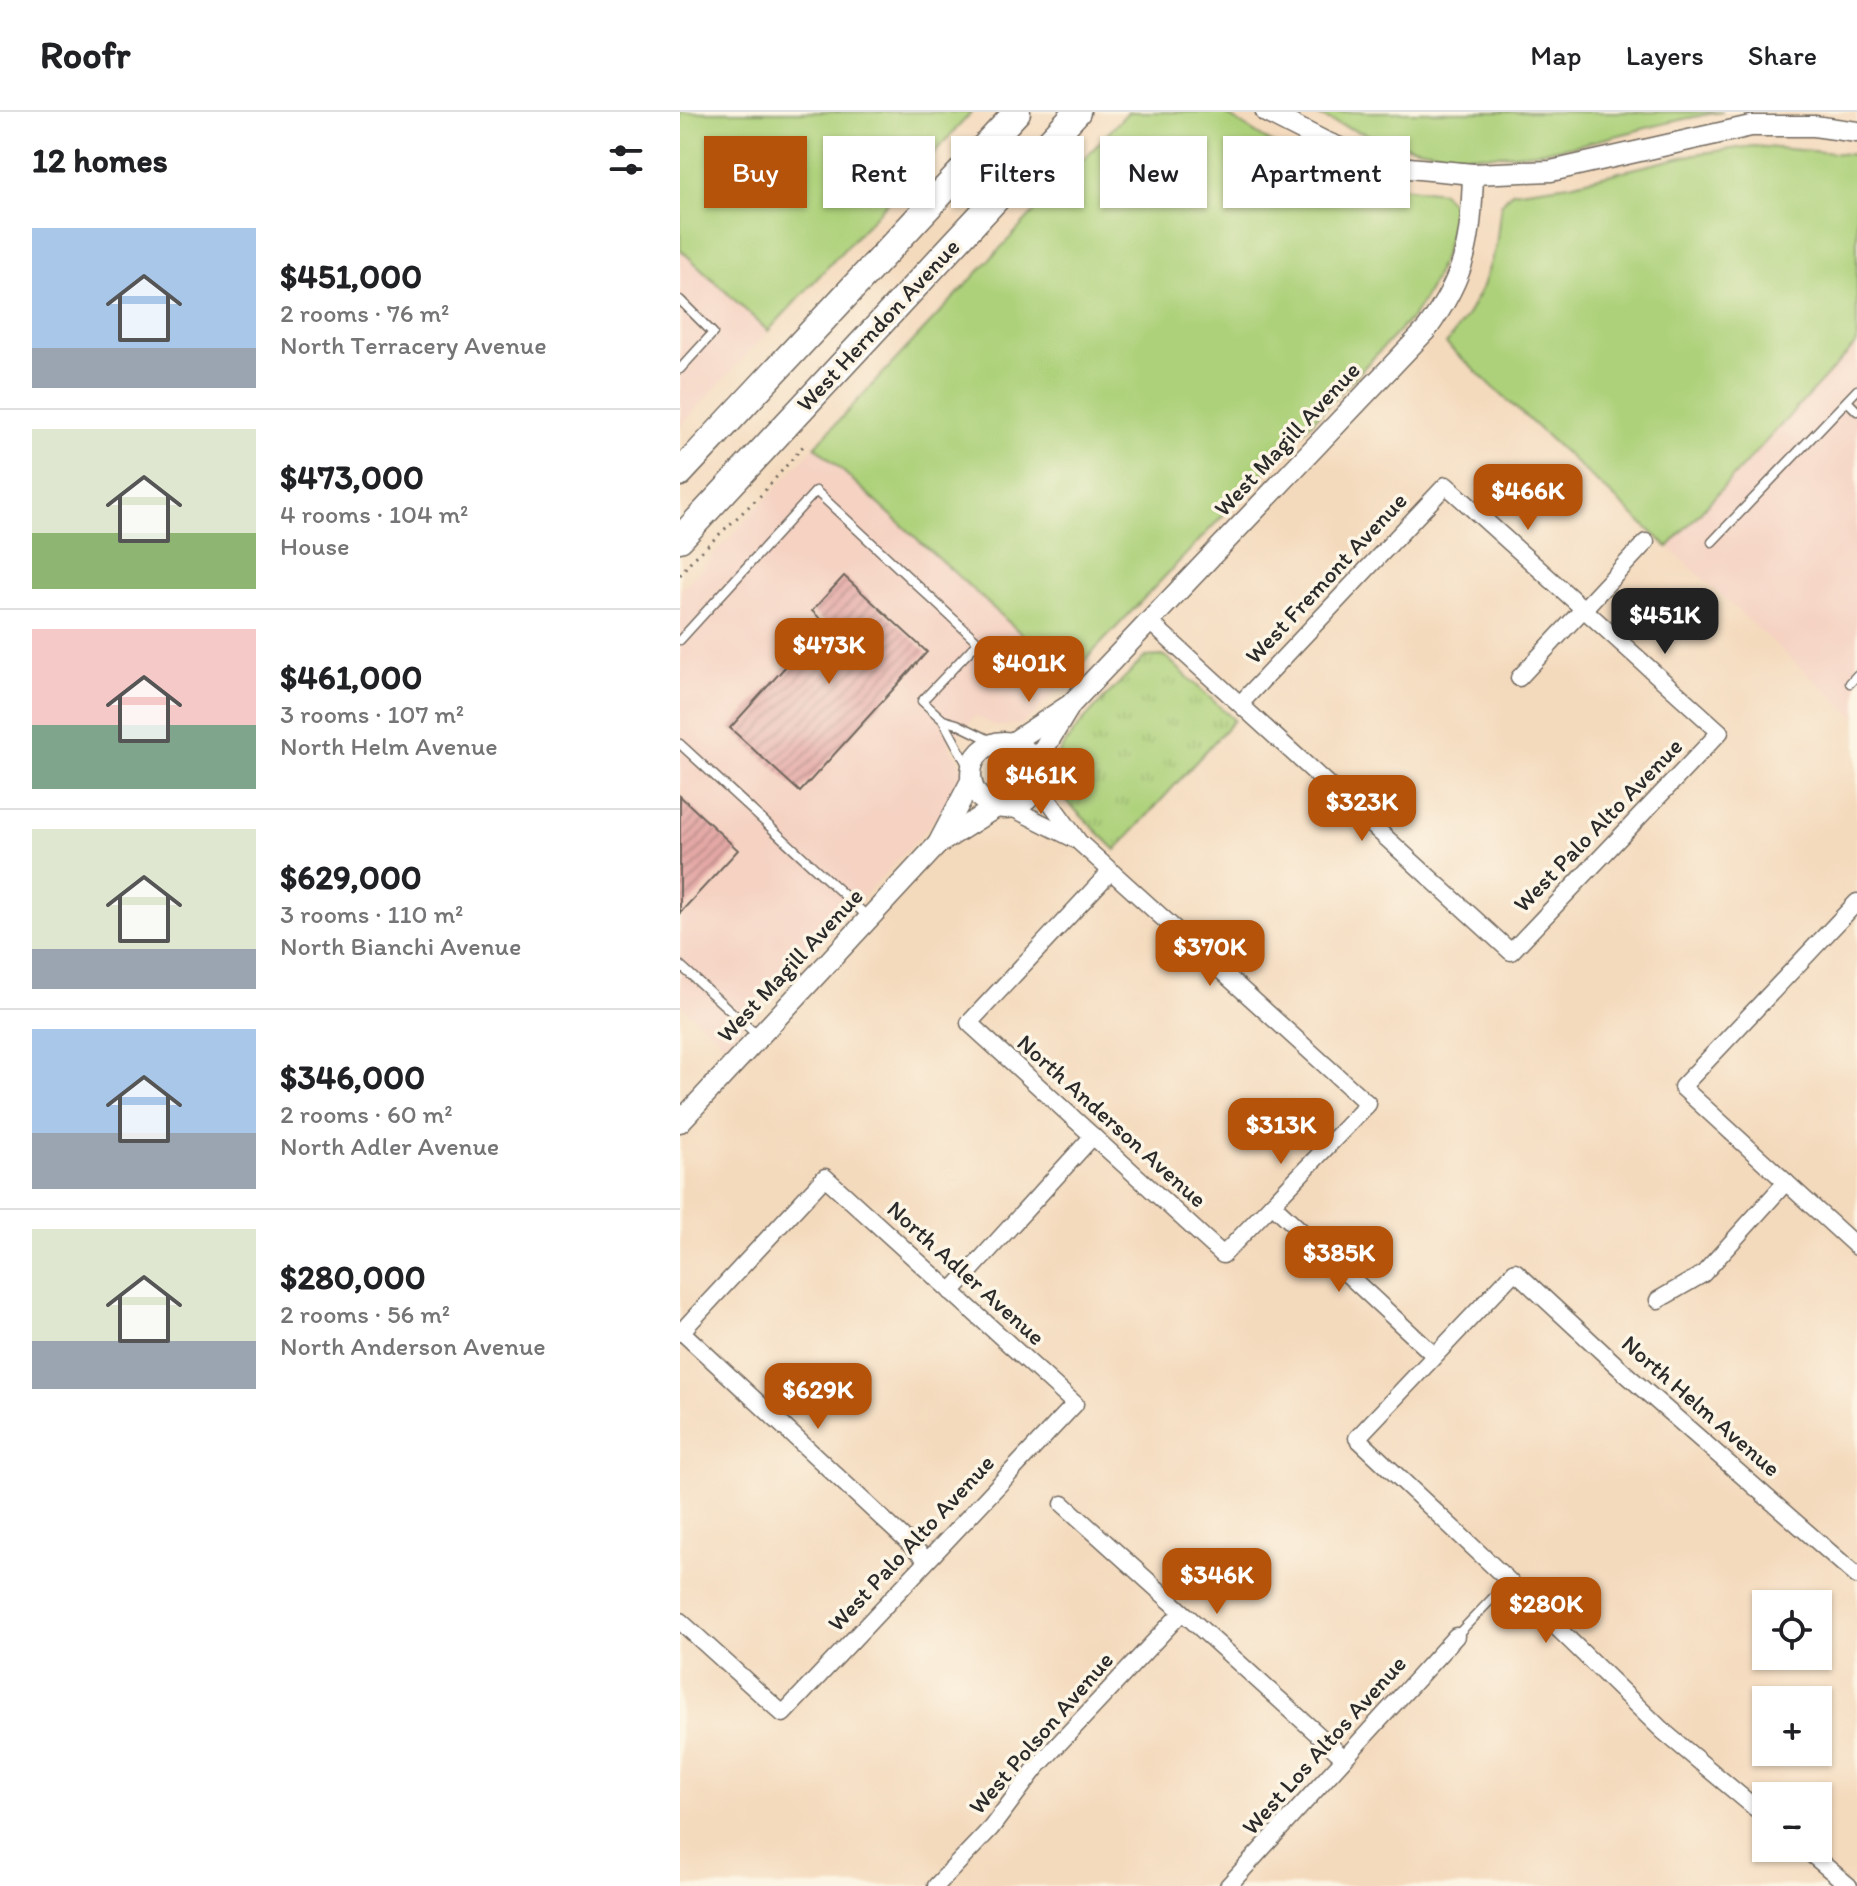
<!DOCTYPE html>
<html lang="en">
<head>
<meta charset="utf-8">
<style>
	:root { --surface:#fff; --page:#f6f6f6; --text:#202124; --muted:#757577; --line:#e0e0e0; --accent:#b45309 }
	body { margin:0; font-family:Itim,sans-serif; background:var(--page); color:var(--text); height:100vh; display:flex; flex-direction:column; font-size:30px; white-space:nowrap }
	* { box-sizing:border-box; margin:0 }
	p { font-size:26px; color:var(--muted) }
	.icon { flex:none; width:44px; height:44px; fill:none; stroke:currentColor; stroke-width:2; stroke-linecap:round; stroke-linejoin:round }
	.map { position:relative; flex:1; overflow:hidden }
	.panel { display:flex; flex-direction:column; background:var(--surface); width:680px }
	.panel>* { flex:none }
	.banner { position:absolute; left:24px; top:24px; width:760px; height:72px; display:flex; gap:16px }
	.fabs { position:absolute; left:1072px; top:1478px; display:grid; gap:16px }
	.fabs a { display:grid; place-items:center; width:80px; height:80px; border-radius:0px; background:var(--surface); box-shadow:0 2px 6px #0004; font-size:40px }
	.price { position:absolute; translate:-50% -68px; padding:0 18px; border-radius:16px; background:var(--accent); color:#fff; font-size:26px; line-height:52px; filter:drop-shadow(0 2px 4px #0008) }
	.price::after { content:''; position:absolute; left:50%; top:48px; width:24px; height:18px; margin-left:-12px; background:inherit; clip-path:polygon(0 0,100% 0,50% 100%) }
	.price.current { background:#222; color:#fff }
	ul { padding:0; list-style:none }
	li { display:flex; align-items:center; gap:24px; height:200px; padding:0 32px }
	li+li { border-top:2px solid var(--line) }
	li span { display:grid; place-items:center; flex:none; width:224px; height:160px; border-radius:0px; color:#555 }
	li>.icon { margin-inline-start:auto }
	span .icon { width:96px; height:96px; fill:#fffc; stroke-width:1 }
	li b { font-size:34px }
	h2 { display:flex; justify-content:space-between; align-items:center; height:96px; padding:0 32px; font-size:34px }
	.chip { padding:0 28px; border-radius:0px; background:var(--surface); box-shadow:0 2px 6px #0004; font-size:28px; line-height:72px }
	.chip.current { background:var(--accent); color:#fff }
	header { display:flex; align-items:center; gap:48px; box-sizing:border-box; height:112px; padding:0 40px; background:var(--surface); border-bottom:2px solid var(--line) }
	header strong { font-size:38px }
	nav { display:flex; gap:44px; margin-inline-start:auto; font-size:28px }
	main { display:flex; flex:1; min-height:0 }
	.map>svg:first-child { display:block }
</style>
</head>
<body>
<header>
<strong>Roofr</strong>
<nav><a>Map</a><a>Layers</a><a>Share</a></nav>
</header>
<main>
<section class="panel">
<h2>12 homes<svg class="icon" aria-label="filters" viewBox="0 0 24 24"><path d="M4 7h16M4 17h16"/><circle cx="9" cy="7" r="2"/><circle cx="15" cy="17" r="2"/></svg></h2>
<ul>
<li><span style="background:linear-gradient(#a9c7e8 75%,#9aa5b1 0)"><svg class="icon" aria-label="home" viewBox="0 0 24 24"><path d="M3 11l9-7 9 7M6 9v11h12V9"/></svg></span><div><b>$451,000</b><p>2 rooms · 76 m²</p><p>North Terracery Avenue</p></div></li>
<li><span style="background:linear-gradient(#dfe7d0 65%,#8fb573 0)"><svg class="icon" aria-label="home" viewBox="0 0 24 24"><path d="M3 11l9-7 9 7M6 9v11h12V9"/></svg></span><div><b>$473,000</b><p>4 rooms · 104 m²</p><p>House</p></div></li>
<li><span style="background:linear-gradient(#f6c9c9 60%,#7fa58c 0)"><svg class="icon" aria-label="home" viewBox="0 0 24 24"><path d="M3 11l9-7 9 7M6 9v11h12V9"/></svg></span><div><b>$461,000</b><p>3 rooms · 107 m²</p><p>North Helm Avenue</p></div></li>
<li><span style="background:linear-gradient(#dfe7d0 75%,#9aa5b1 0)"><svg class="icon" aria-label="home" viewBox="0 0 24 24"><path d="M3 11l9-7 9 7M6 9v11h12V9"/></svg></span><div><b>$629,000</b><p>3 rooms · 110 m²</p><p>North Bianchi Avenue</p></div></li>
<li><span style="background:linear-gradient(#a9c7e8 65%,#9aa5b1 0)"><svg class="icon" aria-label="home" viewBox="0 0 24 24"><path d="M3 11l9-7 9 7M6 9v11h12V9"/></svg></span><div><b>$346,000</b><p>2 rooms · 60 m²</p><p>North Adler Avenue</p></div></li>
<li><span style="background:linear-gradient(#dfe7d0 70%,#9aa5b1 0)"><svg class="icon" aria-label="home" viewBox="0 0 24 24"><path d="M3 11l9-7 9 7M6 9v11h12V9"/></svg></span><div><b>$280,000</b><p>2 rooms · 56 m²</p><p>North Anderson Avenue</p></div></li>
</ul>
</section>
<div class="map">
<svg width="1177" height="1774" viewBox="0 0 1177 1774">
	<defs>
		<pattern id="park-tufts" width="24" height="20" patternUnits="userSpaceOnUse" patternTransform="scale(2)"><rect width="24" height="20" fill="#add17a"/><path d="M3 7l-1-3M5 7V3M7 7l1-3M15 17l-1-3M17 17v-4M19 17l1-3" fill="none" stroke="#95b46a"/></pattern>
		<pattern id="building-hatch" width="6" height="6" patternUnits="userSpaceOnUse" patternTransform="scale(2)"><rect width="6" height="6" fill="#e4a8a5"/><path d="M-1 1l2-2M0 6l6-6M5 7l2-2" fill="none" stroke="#b98987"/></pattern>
	</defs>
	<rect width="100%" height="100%" fill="#fcf5e5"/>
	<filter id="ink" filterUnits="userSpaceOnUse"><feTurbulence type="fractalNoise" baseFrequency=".0125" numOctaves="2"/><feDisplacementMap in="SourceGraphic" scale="16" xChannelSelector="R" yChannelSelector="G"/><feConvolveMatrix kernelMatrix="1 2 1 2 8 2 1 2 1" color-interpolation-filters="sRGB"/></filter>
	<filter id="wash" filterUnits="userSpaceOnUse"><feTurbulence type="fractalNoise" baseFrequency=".006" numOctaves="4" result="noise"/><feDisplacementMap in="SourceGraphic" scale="32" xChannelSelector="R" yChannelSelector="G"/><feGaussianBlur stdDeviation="1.8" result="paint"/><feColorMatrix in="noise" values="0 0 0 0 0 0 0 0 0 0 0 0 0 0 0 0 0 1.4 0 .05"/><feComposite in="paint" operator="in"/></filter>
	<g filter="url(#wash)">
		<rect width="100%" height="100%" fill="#f4dabd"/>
		<!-- built -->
		<g fill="#f5d2c2">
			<path d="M0 137 88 219 0 315Z"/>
			<path d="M1177 231V607L988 435Z"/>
			<path d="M135 334 389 565 354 603 341 612 316 615 295 604 268 634 277 645 282 658V665L276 685 45 933 0 892V479Z"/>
		</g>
		<!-- green -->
		<g fill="#add17a" stroke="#6c7e52" stroke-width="2">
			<path d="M0 0H292L88 219 0 137Z"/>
			<path d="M448 0H542L611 43 642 55 703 73 762 80 775 94C769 136 757 169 733 204L389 565 135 334Z"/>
			<path d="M630 0H1043C990 7 939 25 887 35 792 54 717 39 630 0Z"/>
			<path d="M1074 34 1177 43V231L988 435 766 232 786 205 803 174 816 134 821 92 832 80 890 72 1015 42Z"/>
		</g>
		<!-- park -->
		<path fill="url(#park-tufts)" stroke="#6c7e52" stroke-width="2" d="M485 544 554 608 436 738 378 681C375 672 371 660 375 650 383 624 444 567 465 545Z"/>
		<g id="blocks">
			<!-- building -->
			<g fill="url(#building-hatch)">
				<path d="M164 464 247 540 120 680 50 616 145 511 132 499Z"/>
				<path d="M0 684 58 738 0 801Z"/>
			</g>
		</g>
	</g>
	<g filter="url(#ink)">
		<use href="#blocks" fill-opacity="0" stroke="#71685e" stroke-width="2"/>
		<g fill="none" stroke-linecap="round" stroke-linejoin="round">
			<defs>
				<g id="service">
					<path d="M0 188 33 221 0 257"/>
					<path d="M1167 289 1177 299"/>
					<path d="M1032 430 1177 278"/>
					<path d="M0 528 136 379 298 530 242 589 263 608 290 658"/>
					<path d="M1170 571 1177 563"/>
					<path d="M263 608 277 612 316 631"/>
					<path d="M0 632 188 805"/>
					<path d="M0 853 79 925"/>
					<path d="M776 1524 829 1469"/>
				</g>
				<g id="minor">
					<path d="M470 510 831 840 1040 620 766 373 560 592"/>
					<path d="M839 566 966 430"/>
					<path d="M357 672 399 730 688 992 543 1143 289 911 431 759"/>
					<path d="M332 696 394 727"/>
					<path d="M1177 790 1002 975 1177 1135"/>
					<path d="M592 1092 754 1243"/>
					<path d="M271 1180 413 1024"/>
					<path d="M978 1188 1023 1162 1106 1070"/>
					<path d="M1 1219 247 1448"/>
					<path d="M0 1221 145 1065 395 1292 103 1602 0 1509"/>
					<path d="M383 1392 664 1646"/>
					<path d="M1086 1705 983 1619 829 1469 677 1326 835 1159 947 1263 1177 1464"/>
					<path d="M1124 1736 1169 1774"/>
					<path d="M256 1774 311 1716 356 1656 502 1500"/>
					<path d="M548 1774 776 1524"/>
				</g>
				<g id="tertiary">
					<path d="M586 0 643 29 679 44 718 55 793 62 871 59 1071 14H1134L1177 20"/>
					<circle cx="324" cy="663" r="33"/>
					<path d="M332 631 388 594"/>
					<path d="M355 651 391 592 747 217C787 162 791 128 793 62"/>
					<path d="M258 732 315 696"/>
					<path d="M0 1010 258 732 291 669"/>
				</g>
				<g id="primary">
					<path d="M0 361 337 0"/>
					<path d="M0 427 397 0"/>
				</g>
			</defs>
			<!-- service casing -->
			<use href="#service" stroke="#71685e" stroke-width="11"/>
			<!-- minor casing -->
			<use href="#minor" stroke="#71685e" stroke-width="19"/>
			<!-- tertiary casing -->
			<use href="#tertiary" stroke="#71685e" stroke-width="23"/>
			<!-- primary casing -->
			<use href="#primary" stroke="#71685e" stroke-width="29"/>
			<!-- path -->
			<path stroke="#71685e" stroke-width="3" stroke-dasharray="2 6" stroke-linecap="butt" d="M0 463 10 450 81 383 125 332"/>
			<!-- service -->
			<use href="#service" stroke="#fff" stroke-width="8"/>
			<!-- minor -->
			<use href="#minor" stroke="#fff" stroke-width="16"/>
			<!-- tertiary -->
			<use href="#tertiary" stroke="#fff" stroke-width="20"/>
			<!-- primary -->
			<use href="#primary" stroke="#fff" stroke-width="26"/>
		</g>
	</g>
	<g text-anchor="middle" stroke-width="7" stroke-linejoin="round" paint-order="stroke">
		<!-- street labels -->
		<g font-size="24" fill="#2b2b2b" stroke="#fcf5e5">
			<text transform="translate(198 213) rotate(-47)" y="8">West Herndon Avenue</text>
			<text transform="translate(607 327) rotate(-47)" y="8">West Magill Avenue</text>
			<text transform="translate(646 466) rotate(-47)" y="8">West Fremont Avenue</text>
			<text transform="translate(918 713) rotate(-46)" y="8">West Palo Alto Avenue</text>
			<text transform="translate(110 853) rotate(-47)" y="8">West Magill Avenue</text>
			<text transform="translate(432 1009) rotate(42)" y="8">North Anderson Avenue</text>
			<text transform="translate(286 1161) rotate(42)" y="8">North Adler Avenue</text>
			<text transform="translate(1021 1294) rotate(41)" y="8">North Helm Avenue</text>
			<text transform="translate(231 1431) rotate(-47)" y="8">West Palo Alto Avenue</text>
			<text transform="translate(361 1621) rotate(-49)" y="8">West Polson Avenue</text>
			<text transform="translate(644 1633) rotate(-48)" y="8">West Los Altos Avenue</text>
		</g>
	</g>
</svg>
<div class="fabs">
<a><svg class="icon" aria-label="locate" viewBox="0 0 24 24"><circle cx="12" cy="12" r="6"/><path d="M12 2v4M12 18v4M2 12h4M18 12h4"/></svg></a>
<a>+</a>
<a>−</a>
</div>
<b class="price" style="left:848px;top:420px">$466K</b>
<b class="price current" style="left:985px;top:544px">$451K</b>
<b class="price" style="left:149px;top:574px">$473K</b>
<b class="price" style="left:349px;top:592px">$401K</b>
<b class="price" style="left:361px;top:704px">$461K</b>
<b class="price" style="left:682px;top:731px">$323K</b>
<b class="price" style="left:530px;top:876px">$370K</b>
<b class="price" style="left:601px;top:1054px">$313K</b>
<b class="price" style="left:659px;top:1182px">$385K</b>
<b class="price" style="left:138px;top:1319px">$629K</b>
<b class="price" style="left:537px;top:1504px">$346K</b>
<b class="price" style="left:866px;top:1533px">$280K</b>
<div class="banner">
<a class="chip current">Buy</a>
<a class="chip">Rent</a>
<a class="chip">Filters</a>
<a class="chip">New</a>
<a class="chip">Apartment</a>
</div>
</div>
</main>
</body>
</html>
